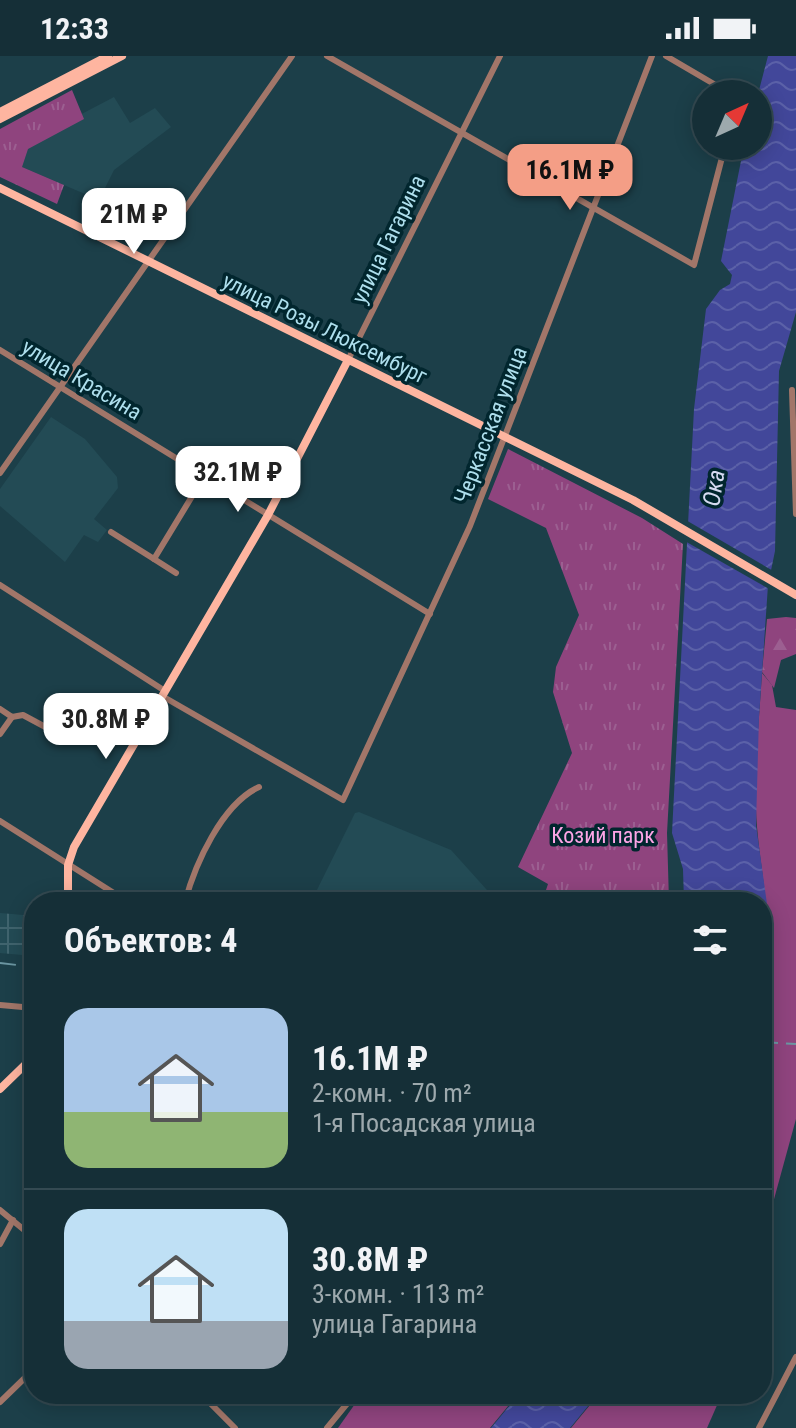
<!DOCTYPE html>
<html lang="ru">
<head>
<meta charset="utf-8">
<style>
	:root { --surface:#152f37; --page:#1e373f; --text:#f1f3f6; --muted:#9da9ad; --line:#344a52; --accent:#f49e86 }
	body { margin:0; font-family:"Roboto Condensed",sans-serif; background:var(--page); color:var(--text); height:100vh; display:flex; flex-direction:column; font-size:30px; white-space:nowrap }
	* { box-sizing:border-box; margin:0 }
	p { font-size:26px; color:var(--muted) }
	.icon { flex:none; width:44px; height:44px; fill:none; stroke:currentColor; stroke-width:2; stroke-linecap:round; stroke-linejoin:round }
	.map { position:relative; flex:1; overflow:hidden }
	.drawer { position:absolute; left:24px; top:836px; width:748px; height:512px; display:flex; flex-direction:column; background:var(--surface); border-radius:32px; box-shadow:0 4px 20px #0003,0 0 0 2px var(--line) }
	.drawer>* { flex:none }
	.needle { width:52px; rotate:44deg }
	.fabs { position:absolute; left:692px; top:24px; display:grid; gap:16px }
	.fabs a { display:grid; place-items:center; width:80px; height:80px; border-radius:50%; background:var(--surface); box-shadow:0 4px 20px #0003,0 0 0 2px var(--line); font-size:40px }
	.price { position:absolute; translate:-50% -68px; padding:0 18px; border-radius:16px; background:#fff; color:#222; font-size:26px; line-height:52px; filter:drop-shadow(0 2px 4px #0008) }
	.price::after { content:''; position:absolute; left:50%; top:48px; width:24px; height:18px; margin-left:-12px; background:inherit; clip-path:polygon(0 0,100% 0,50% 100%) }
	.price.selected { background:var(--accent); color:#111 }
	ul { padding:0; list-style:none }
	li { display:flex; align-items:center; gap:24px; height:200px; padding:0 40px }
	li+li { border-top:2px solid var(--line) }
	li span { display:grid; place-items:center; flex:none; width:224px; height:160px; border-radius:24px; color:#555 }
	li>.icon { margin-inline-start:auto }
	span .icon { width:96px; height:96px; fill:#fffc; stroke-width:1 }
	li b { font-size:34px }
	h2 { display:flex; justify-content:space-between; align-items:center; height:96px; padding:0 40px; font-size:34px }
	.status { display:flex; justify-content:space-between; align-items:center; height:56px; padding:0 40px; background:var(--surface); direction:ltr }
	.status svg { height:22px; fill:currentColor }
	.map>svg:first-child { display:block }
</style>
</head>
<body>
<div class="status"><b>12:33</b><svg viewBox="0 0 49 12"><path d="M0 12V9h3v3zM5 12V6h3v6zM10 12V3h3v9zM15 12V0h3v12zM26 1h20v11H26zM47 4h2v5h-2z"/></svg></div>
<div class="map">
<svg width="796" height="1372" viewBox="0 0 796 1372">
	<defs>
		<pattern id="industrial-grid" width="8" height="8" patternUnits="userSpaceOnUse" patternTransform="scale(2)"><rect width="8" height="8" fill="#234b55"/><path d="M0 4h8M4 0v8" fill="none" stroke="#40646e"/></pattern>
		<pattern id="forest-firs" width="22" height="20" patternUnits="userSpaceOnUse" patternTransform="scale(2)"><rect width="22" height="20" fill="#8f447e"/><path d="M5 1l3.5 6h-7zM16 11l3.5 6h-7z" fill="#9c5f91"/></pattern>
		<pattern id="park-tufts" width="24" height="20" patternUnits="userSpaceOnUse" patternTransform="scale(2)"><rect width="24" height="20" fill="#8f447e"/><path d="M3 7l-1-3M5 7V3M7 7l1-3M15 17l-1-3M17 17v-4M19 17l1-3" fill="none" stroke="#9c5f91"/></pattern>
		<pattern id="water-waves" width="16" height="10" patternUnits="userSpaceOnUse" patternTransform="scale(2)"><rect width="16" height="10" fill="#42479a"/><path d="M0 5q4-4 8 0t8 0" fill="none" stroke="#5b61a8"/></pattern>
	</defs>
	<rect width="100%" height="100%" fill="#1c3f49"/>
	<!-- built -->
	<g fill="#234b55">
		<path d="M114 41 130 67 155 52 171 71 114 114 99 144 17 109 30 85Z"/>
		<path d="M51 361 85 383 117 421 118 432 94 463 107 474 98 486 84 479 65 506 0 450V433Z"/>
		<path d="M359 756 451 794 487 834 482 846H311L355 757Z"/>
	</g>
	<!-- industrial -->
	<path fill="url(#industrial-grid)" d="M0 857 34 860V900L0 897Z"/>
	<!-- green -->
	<g fill="#8f447e">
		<path d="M762 617 772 629 776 651 796 654V1063L762 1187V912C773 863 761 819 757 771 753 721 759 667 762 617Z"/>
		<path d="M362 1338H518L490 1372H338Z"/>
		<path d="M599 1338H722L707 1372H571Z"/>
	</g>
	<!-- forest -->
	<path fill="url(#forest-firs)" d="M786 561 796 562V598L781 604 774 632 762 616 767 563Z"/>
	<!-- park -->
	<g fill="url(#park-tufts)">
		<path d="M72 34 84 63 28 93 22 111 64 129 57 148 0 121V73Z"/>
		<path d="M508 393 642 462 683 488 667 777 669 846H542L548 828 518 811 572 697 553 636 556 611 579 559 546 472 488 443Z"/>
	</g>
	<!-- water -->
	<g fill="url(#water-waves)">
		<path d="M768 0H796V256L779 315 775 495 768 529 759 661 756 769 767 848V889L762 910V846H684L683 813 672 777 694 353 706 253 720 234 730 228 732 219 721 205 744 90H758V38Z"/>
		<path d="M519 1338H598L570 1372H491Z"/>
	</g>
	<!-- pier -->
	<path fill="#1c3f49" d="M684 463 775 516 771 534 683 484Z"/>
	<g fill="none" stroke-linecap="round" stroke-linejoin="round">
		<!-- minor -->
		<g stroke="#a27669" stroke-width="6">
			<path d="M327 0 694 209 725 90"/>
			<path d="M666 0 731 38"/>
			<path d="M0 294 430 558"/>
			<path d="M348 304 500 0"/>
			<path d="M792 334 796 458"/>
			<path d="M0 417 292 0"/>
			<path d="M111 476 154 503 205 419"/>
			<path d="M154 503 176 517"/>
			<path d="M0 529 165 635"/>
			<path d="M162 640 343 744 470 470 652 0"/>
			<path d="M0 653 12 661 23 659 64 681"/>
			<path d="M0 678 12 661"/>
			<path d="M0 765 128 846"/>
			<path d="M185 846C195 808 222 748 259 731"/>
			<path d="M0 949 34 952"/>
			<path d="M0 1154 34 1182"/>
			<path d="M0 1188 13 1164"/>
			<path d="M201 1338 235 1372"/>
			<path d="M0 1346 34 1313"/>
			<path d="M327 1372 355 1338"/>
			<path d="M759 1372 796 1301"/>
		</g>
		<!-- major -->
		<g stroke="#feb5a0" stroke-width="8">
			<path d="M0 56 108 0"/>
			<path d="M0 63 122 0"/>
			<path d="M0 132 633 444 796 539"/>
			<path d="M68 846V809L74 791 268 459 348 304"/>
			<path d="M0 1033 34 1000"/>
		</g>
		<!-- rail -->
		<g stroke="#6b96a2" stroke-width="2" stroke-dasharray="16 8" stroke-linecap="butt">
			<path d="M0 907 34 911"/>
			<path d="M762 986 796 988"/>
		</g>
	</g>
	<g text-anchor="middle" stroke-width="7" stroke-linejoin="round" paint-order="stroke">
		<!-- street labels -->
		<g font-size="22" fill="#aedfed" stroke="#01262e">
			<text transform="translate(388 183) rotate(-64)" y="8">улица Гагарина</text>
			<text transform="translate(325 272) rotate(26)" y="8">улица Розы Люксембург</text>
			<text transform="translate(82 323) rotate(31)" y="8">улица Красина</text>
			<text transform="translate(490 369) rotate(-69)" y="8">Черкасская улица</text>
		</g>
		<!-- park labels -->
		<g font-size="22" fill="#fca5e6" stroke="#01262e">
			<text x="603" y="787">Козий парк</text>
		</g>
		<!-- water labels -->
		<g font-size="24" font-style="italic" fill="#d5daf1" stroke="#01262e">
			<text transform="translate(714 432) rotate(-81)" y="8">Ока</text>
		</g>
	</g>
</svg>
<div class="fabs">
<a><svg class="needle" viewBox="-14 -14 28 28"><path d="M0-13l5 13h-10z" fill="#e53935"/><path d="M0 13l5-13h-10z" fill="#9da9ad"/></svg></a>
</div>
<b class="price selected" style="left:570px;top:156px">16.1M ₽</b>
<b class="price" style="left:134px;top:200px">21M ₽</b>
<b class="price" style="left:238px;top:458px">32.1M ₽</b>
<b class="price" style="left:106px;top:705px">30.8M ₽</b>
<section class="drawer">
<h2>Объектов: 4<svg class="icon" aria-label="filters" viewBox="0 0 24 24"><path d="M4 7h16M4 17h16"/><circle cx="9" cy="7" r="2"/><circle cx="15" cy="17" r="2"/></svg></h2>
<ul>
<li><span style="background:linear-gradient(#a9c7e8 65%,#8fb573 0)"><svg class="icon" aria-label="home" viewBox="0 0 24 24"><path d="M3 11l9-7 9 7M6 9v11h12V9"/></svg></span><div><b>16.1M ₽</b><p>2-комн. · 70 m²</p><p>1-я Посадская улица</p></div></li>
<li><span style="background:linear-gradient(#bfe0f5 70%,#9aa5b1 0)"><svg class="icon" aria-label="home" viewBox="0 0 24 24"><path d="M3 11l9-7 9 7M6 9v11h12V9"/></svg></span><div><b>30.8M ₽</b><p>3-комн. · 113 m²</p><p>улица Гагарина</p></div></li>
</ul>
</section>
</div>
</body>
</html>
